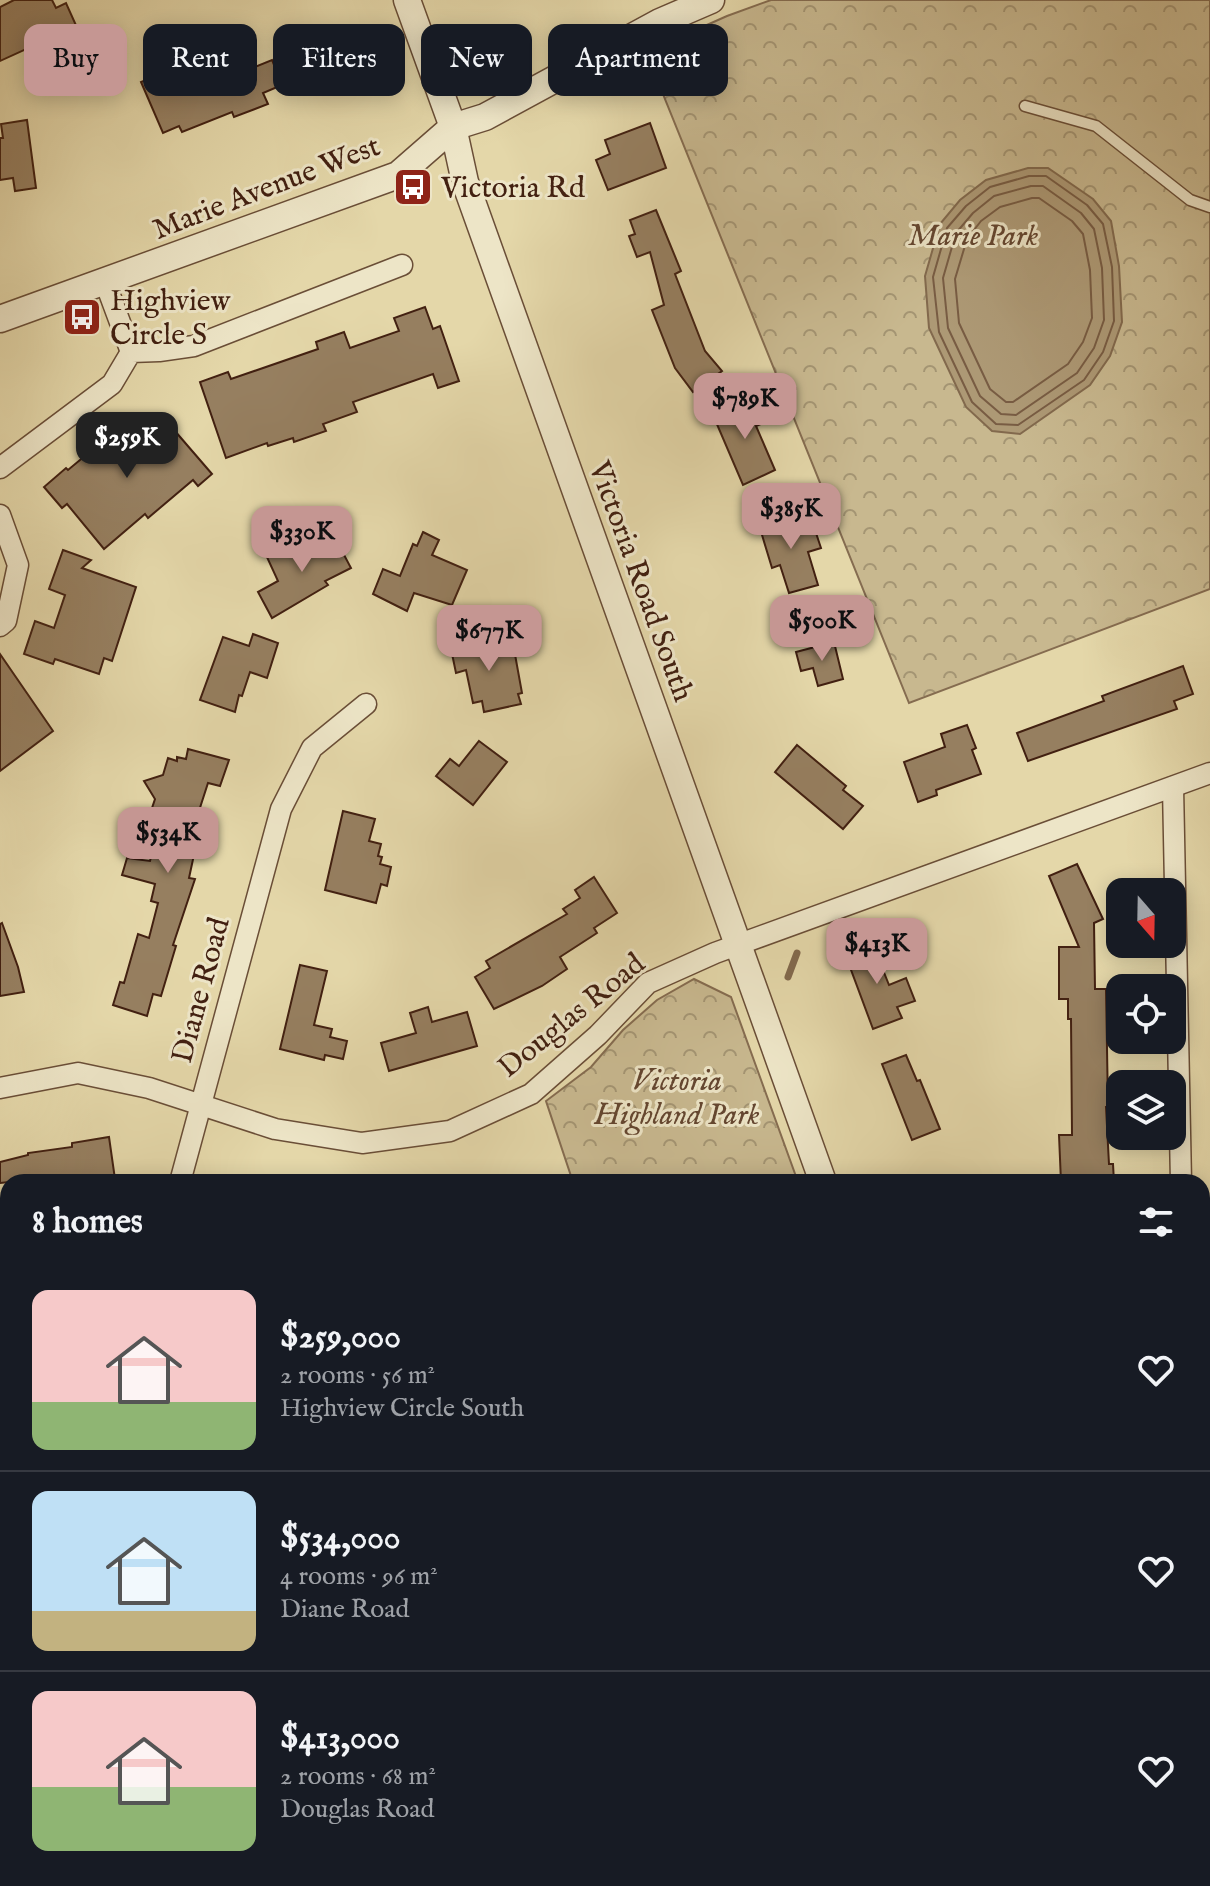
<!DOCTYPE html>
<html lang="en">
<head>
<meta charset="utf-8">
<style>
	:root { --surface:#171b24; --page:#242831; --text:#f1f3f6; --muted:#9ea1a6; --line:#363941; --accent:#c59692 }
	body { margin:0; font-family:"IM FELL English",serif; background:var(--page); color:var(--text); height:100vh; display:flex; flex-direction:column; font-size:30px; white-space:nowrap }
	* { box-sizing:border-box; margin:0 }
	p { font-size:26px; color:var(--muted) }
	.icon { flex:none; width:44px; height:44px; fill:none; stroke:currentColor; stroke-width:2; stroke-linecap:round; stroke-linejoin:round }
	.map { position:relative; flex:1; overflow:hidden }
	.side { position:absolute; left:0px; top:1174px; width:1210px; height:712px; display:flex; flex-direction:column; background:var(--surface); border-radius:24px 24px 0 0; box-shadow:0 4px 20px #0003 }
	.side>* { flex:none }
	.banner { position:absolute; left:24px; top:24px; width:800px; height:72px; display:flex; gap:16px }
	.needle { width:52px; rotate:160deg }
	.fabs { position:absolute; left:1106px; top:878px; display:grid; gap:16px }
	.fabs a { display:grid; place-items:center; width:80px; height:80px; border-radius:16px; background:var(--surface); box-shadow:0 4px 20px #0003; font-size:40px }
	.price { position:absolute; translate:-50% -68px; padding:0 18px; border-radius:16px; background:var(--accent); color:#111; font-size:26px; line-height:52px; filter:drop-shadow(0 2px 4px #0008) }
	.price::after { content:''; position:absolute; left:50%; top:48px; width:24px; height:18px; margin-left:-12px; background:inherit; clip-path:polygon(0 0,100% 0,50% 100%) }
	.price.selected { background:#222; color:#fff }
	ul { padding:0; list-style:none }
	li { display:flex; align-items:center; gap:24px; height:200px; padding:0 32px }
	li+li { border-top:2px solid var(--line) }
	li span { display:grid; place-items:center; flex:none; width:224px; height:160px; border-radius:16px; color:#555 }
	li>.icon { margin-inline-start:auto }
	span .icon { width:96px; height:96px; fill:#fffc; stroke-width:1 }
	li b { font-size:34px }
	h2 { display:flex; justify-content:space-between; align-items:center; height:96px; padding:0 32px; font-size:34px }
	.tag { padding:0 28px; border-radius:16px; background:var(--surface); box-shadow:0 4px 20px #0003; font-size:28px; line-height:72px }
	.tag.selected { background:var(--accent); color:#111 }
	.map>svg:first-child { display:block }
</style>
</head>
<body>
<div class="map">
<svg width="1210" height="1886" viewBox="0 0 1210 1886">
	<defs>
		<pattern id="park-crowns" width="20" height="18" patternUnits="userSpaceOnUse" patternTransform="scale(2)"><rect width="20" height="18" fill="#c8b88f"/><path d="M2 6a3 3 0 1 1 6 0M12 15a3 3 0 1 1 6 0" fill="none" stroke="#a49573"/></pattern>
	</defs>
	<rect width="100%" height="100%" fill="#e4d7a9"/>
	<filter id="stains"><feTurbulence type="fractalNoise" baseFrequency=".0025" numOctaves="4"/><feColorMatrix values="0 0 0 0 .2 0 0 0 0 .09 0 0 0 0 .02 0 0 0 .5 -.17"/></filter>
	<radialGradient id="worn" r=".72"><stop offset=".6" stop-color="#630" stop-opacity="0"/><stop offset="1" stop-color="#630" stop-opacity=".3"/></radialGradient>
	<!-- park -->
	<g fill="url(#park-crowns)" stroke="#856c50" stroke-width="2">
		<path d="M771 0H1210V589L909 703 646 52 727 16Z"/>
		<path d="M694 979 731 997 798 1182H573L546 1101 591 1067 623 1030 657 1000Z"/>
		<path d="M274 1878H668L670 1886H275Z"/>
	</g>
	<!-- water -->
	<path fill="#ad9975" stroke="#82694d" stroke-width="2" d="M1028 168H1048L1093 199 1111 221 1119 266 1122 322 1110 356 1090 385 1020 434 992 431 966 407 929 328 925 276 940 224 960 200 986 180Z"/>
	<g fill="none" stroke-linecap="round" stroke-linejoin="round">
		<!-- shore -->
		<g stroke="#785c43" stroke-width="2">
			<path d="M1029 176H1046L1087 205 1103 224 1112 267 1114 321 1103 352 1084 380 1018 425 996 424 972 402 939 332 933 277 947 228 966 206 990 187Z"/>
			<path d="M1031 186H1043L1081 213 1094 229 1102 268 1104 320 1094 348 1077 373 1016 415 1001 414 980 396 948 328 943 278 956 233 973 213 994 196Z"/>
			<path d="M1032 198H1039L1072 221 1083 234 1090 270 1092 318 1083 342 1068 364 1013 402H1006L990 389 959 323 955 279 967 239 981 221 1000 207Z"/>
		</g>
		<!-- stream -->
		<path stroke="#82694d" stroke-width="7" d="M788 977 797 953"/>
	</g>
	<!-- building -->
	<g fill="#967f60" stroke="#422011" stroke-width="2">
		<path d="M14 0H52L56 8 66 3 79 32 51 45 48 39 0 61V7Z"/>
		<path d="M209 46 218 69 251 56 255 67 272 60 282 85 263 93 268 104 234 117 232 112 182 132 179 126 163 133 141 82 190 62 187 55Z"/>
		<path d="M27 120 36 188 15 191 13 178 0 180V138H3L1 124Z"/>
		<path d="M650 123 666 168 608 190 596 160 610 154 605 140Z"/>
		<path d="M656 210 681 271 675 274 705 351 722 371 693 392 675 368 652 310 664 305 650 252 637 257 629 236 635 234 630 220Z"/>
		<path d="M425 307 433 329 440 326 459 381 438 388 433 374 353 402 357 412 323 424 326 431 294 442 293 438 268 446 267 443 226 458 200 382 228 372 231 379 318 349 316 342 344 332 350 348 399 331 394 318Z"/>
		<path d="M753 398 763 423 756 426 775 470 743 485 713 415Z"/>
		<path d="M162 416 212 474 198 486 193 480 148 518 145 514 104 549 67 504 62 508 44 487 66 468 68 470 115 431 128 446Z"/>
		<path d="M796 513 801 531 814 527 821 548 808 552 818 585 789 593 780 565 772 568 759 525Z"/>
		<path d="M423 532 439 540 432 555 467 570 452 605 414 593 407 611 373 594 383 569 400 576 413 544 417 546Z"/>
		<path d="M334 536 351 568 325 581 328 585 272 618 258 592 278 581 266 555 286 544 291 554 310 544 312 548Z"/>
		<path d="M63 550 91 560 82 568 136 587 112 661 104 658 99 674 55 659 53 664 24 654 35 621 54 628 65 595 49 589Z"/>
		<path d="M253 634 278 643 267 678 250 672 242 696 239 695 235 712 200 700 223 637 249 646Z"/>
		<path d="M475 638 477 646 506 640 508 650 514 649 522 693 518 694 521 704 484 712 482 701 473 703 466 670 456 673 450 644Z"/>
		<path d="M834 642 843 679 818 686 813 668 801 671 796 652Z"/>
		<path d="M0 654 53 731 0 771Z"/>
		<path d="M1183 666 1193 694 1174 701 1177 709 1028 761 1017 733 1104 701 1102 696Z"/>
		<path d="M967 725 976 748 972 750 981 774 936 790 937 795 918 802 904 762 945 747 941 734Z"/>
		<path d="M479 741 507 762 473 805 436 776 450 759 459 766Z"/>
		<path d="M797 745 846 786 843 790 863 806 843 829 775 772Z"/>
		<path d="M188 749 229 760 220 786 208 783 187 848 195 850 189 878 195 879 173 945 176 946 161 996 153 994 147 1016 113 1005 120 982 124 983 138 934 149 938 158 903 151 901 155 884 122 875 127 858 150 861 154 846 164 849 175 814 152 808 155 799 144 781 163 775 168 758 177 761V757L186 759Z"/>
		<path d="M343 811 375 819 369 841 381 844 378 856 382 857 380 864 391 867 387 886 381 884 376 903 325 890Z"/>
		<path d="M1077 864 1103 919 1094 923 1095 989H1106L1108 1107H1106L1109 1164H1113L1114 1182H1061L1059 1135H1072L1071 1019H1068V999H1059V947H1079L1049 876Z"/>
		<path d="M594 877 617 913 594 928 597 933 560 957 567 969 542 986 494 1009 475 977 490 968 486 961 567 914 563 909 580 898 575 890Z"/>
		<path d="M2 923 18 967 24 992 0 996V924Z"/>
		<path d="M871 940 889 985 906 978 915 1001 897 1007 902 1018 873 1029 844 951Z"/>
		<path d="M300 965 327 971 314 1025 332 1029 330 1037 347 1041 343 1059 325 1055 324 1060 280 1049Z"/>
		<path d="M428 1007 432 1022 467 1012 477 1046 389 1071 381 1043 416 1033 410 1013Z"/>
		<path d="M906 1055 917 1081 920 1080 940 1129 912 1140 882 1064Z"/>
		<path d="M109 1137 115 1179 105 1182H75V1179L64 1180V1176L0 1183V1162L28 1155V1153L72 1147V1143Z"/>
	</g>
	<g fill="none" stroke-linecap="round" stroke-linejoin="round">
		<defs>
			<path id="service" d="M1025 106 1096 126 1190 200 1210 207"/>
			<g id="minor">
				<path d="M105 282 131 352"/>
				<path d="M0 468 112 384 131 352 159 351 194 346 402 265"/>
				<path d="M0 515 18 565 6 621 0 626"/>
				<path d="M1173 787 1181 1182"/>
				<path d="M0 1088 78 1073 149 1088 275 1129 362 1143 450 1131 531 1094 598 1035 648 983 715 953 1210 773"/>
				<path d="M180 1182 281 809 312 748 366 704"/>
				<path d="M0 1544 8 1541"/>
				<path d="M839 1878 840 1886"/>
				<path d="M230 1886 251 1878"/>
			</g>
			<g id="tertiary">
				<path d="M407 0 453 127 465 182 823 1182"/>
				<path d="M0 319 398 175 453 127 485 117 660 22 711 0"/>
				<path d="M1072 1878 1075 1886"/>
			</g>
		</defs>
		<!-- service casing -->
		<use href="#service" stroke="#6a4e37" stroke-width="13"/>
		<!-- minor casing -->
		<use href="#minor" stroke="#6a4e37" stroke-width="23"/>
		<!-- tertiary casing -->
		<use href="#tertiary" stroke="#6a4e37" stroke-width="29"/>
		<!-- service -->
		<use href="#service" stroke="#ede5c7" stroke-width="10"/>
		<!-- minor -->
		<use href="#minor" stroke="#ede5c7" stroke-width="20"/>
		<!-- tertiary -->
		<use href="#tertiary" stroke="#ede5c7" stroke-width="26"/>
	</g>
	<!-- icons -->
	<defs>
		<symbol id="bus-square" viewBox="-11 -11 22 22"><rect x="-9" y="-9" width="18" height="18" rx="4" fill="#8f2418" stroke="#ede5c7"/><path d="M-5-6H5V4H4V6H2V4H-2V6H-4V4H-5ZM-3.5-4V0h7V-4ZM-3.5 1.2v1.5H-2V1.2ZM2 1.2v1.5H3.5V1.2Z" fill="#fff"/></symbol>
	</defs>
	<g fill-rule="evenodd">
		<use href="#bus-square" x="391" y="165" width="44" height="44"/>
		<use href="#bus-square" x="60" y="295" width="44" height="44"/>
	</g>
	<g text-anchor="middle" stroke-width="6" stroke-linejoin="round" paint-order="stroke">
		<!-- street labels -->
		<g font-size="30" fill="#422011" stroke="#ede5c7">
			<text transform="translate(266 187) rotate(-21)" y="10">Marie Avenue West</text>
			<text transform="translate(642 581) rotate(70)" y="10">Victoria Road South</text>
			<text transform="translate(200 990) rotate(-75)" y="10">Diane Road</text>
			<text transform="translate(571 1015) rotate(-39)" y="10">Douglas Road</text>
		</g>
		<!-- poi labels -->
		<g font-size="30" fill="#422011" stroke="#ede5c7" text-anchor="start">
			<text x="441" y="197">Victoria Rd</text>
			<text x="110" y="310">Highview<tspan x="110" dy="34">Circle S</tspan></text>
		</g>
		<!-- park labels -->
		<g font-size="30" font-style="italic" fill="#644630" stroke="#ede5c7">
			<text x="973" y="245">Marie Park</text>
			<text x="677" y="1090">Victoria<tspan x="677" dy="34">Highland Park</tspan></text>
		</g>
	</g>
	<rect width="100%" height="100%" filter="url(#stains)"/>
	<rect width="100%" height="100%" fill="url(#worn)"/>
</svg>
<div class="fabs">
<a><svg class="needle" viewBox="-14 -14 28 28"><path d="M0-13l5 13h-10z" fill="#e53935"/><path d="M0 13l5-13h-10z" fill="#9ea1a6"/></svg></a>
<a><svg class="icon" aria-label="locate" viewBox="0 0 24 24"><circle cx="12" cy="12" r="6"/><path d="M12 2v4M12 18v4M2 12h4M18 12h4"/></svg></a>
<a><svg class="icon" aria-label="layers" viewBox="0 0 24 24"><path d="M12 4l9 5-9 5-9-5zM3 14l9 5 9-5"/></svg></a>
</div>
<b class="price" style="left:745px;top:441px">$789K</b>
<b class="price selected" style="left:127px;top:480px">$259K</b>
<b class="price" style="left:791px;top:551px">$385K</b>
<b class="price" style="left:302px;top:574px">$330K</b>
<b class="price" style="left:822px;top:663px">$500K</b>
<b class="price" style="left:489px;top:673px">$677K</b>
<b class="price" style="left:168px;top:875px">$534K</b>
<b class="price" style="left:877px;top:986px">$413K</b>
<div class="banner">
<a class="tag selected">Buy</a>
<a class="tag">Rent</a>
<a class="tag">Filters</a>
<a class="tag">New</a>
<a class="tag">Apartment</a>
</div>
<section class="side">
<h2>8 homes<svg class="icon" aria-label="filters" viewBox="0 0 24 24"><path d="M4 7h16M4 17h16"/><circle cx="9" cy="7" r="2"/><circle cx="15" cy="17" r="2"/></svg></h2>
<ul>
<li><span style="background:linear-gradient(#f6c9c9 70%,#8fb573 0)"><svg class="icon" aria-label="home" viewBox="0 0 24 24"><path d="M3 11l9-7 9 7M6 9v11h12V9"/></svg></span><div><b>$259,000</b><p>2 rooms · 56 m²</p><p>Highview Circle South</p></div><svg class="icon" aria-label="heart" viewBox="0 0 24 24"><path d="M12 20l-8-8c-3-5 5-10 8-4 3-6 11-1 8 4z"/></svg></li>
<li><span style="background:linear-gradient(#bfe0f5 75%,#c2b280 0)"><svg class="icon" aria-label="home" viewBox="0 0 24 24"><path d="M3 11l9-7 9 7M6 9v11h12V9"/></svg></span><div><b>$534,000</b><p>4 rooms · 96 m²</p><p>Diane Road</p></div><svg class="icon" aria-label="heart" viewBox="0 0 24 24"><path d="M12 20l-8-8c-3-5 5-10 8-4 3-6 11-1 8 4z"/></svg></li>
<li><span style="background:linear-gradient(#f6c9c9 60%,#8fb573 0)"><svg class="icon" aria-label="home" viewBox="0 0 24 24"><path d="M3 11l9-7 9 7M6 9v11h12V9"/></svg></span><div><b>$413,000</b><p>2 rooms · 68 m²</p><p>Douglas Road</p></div><svg class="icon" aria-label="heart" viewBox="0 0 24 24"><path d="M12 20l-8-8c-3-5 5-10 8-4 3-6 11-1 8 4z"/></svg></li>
</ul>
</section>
</div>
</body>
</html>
